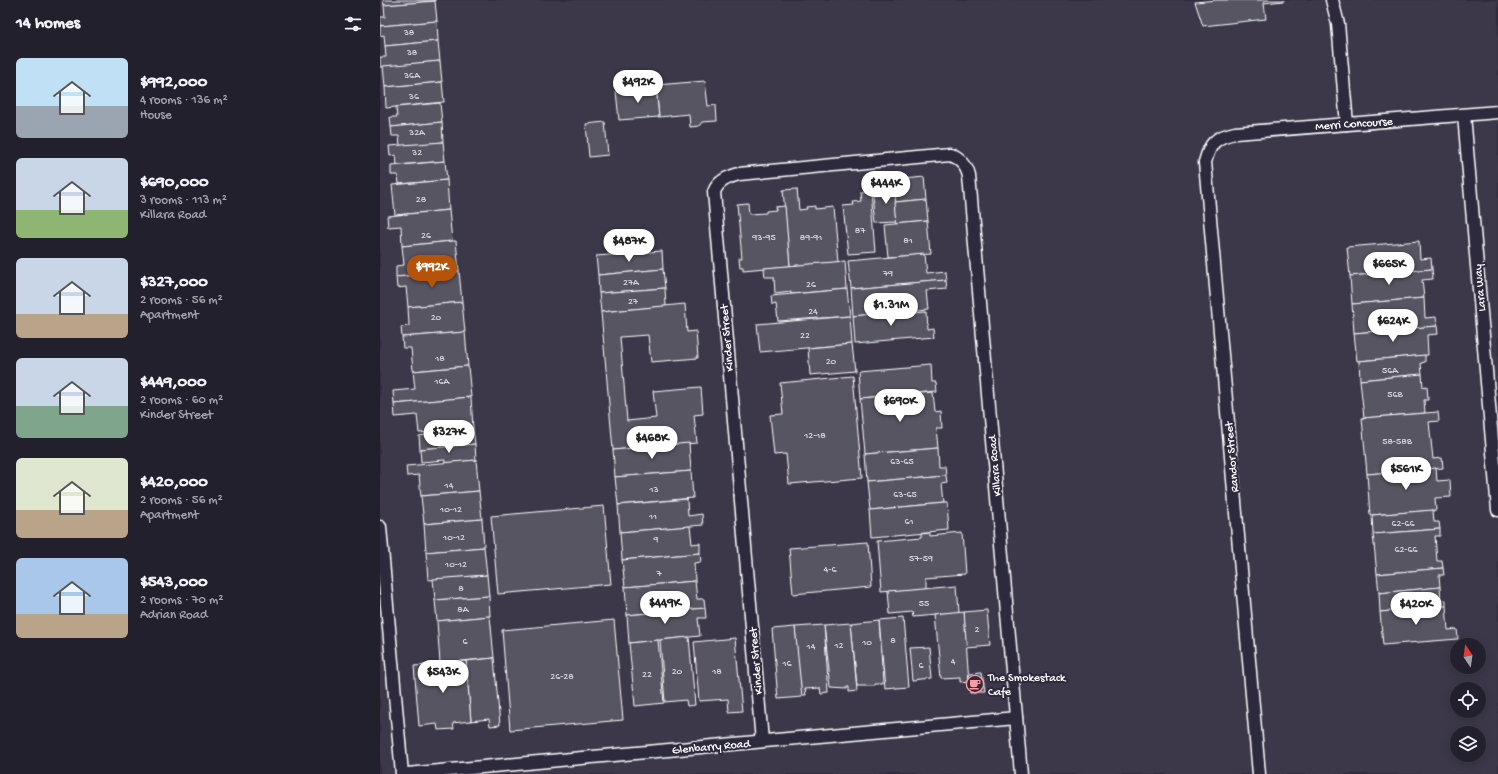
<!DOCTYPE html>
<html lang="en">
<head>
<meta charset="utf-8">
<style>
	:root { --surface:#23202e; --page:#2f2d3a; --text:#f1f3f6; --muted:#a3a3aa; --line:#403e4a; --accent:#b45309 }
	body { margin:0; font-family:"Gochi Hand",sans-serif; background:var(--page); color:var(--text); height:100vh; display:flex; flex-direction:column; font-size:15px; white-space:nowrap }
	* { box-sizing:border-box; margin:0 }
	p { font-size:13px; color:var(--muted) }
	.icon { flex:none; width:22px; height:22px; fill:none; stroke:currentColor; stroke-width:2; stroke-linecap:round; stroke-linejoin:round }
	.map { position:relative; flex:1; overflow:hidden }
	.side { display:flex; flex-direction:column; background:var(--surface); width:380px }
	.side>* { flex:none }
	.needle { width:26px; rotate:347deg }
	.controls { position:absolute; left:1070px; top:638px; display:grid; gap:8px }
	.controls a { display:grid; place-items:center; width:36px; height:36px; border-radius:50%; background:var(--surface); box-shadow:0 2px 10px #0003,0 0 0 1px var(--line); font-size:20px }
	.price { position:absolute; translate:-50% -34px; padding:0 9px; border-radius:14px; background:#fff; color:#222; font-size:13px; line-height:26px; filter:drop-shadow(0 1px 2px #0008) }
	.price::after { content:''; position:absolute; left:50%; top:24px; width:12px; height:9px; margin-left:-6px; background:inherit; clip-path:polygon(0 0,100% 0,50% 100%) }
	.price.current { background:var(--accent); color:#fff }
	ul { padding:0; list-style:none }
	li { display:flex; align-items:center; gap:12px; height:100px; padding:0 16px }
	li span { display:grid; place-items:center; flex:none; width:112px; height:80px; border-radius:6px; color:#555 }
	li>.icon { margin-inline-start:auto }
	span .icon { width:48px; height:48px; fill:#fffc; stroke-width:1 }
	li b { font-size:17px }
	h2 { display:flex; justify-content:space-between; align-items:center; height:48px; padding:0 16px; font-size:17px }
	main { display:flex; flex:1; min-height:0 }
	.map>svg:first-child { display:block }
</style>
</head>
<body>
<main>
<section class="side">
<h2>14 homes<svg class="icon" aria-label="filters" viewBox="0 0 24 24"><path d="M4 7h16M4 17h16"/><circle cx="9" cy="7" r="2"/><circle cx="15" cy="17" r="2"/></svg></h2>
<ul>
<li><span style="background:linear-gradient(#bfe0f5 60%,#9aa5b1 0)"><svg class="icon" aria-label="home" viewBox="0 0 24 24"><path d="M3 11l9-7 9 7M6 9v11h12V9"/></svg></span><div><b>$992,000</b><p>4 rooms · 136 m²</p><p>House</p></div></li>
<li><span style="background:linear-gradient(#c9d6e8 65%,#8fb573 0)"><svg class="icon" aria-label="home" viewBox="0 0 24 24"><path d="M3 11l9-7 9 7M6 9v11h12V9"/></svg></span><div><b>$690,000</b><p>3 rooms · 113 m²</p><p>Killara Road</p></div></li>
<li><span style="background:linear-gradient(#c9d6e8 70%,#b9a48a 0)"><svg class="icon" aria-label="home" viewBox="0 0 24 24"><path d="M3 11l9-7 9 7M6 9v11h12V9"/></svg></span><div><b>$327,000</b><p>2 rooms · 56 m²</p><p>Apartment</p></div></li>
<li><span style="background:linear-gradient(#c9d6e8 60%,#7fa58c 0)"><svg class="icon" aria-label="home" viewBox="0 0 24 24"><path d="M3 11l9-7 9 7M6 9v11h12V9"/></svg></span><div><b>$449,000</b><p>2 rooms · 60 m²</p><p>Kinder Street</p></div></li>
<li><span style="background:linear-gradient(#dfe7d0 65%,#b9a48a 0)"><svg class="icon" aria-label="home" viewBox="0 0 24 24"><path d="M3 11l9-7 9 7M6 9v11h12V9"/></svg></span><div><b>$420,000</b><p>2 rooms · 56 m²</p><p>Apartment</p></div></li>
<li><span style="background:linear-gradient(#a9c7e8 70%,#b9a48a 0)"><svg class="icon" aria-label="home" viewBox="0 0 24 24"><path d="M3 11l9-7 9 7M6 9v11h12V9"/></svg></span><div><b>$543,000</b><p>2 rooms · 70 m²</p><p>Adrian Road</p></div></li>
</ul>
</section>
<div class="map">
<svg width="1118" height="774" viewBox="0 0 1118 774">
	<rect width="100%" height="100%" fill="#2f2a3d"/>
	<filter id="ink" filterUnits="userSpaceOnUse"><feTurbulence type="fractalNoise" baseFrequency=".025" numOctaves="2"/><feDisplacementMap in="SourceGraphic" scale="8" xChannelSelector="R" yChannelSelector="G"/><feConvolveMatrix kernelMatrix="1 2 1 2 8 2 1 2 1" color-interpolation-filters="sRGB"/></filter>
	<g filter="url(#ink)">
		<!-- built -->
		<path fill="#3c3749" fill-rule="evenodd" d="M0 0H1118V774H0ZM1077 645H1099V667H1077ZM1077 689H1099V711H1077ZM1077 733H1099V755H1077Z"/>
		<!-- building -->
		<g fill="#595564" stroke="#fff">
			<path d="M3 0H55V1L4 5Z"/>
			<path d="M837 0H904V1L884 3 886 19 823 26 815 2Z"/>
			<path d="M55 1 57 21 1 26 0 17H5L4 5Z"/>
			<path d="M57 21 58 41 5 46 4 35 0 36V26Z"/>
			<path d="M58 41 60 61 0 67V57H6L5 46Z"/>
			<path d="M60 61 62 82 5 87 3 66Z"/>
			<path d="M325 81 328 106 336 105 337 121 322 122 319 126 310 127 309 114 279 117 276 85Z"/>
			<path d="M62 82 64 102 6 108 5 87Z"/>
			<path d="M276 88 279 117 239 120 236 91Z"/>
			<path d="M60 103 62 122 11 127 10 117H17L16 107Z"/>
			<path d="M62 122 63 142 20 146 19 136H12L11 127Z"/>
			<path d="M225 122 228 155 209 157 206 124Z"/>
			<path d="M63 142 65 161 17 165 16 155 10 156 9 146Z"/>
			<path d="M65 161 67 180 19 184 18 175H11V166Z"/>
			<path d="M544 177 546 199 515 202 514 180Z"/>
			<path d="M67 180 69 210 15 215 12 185Z"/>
			<path d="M514 180 517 222 496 223 493 195 507 193 506 181Z"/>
			<path d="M417 189 419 210 427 209 426 207 435 206V209L453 207 458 262 410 266 403 190Z"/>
			<path d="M491 190 496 252 468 254 463 206 474 205 473 202 481 201 480 191Z"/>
			<path d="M546 199 548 221 517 224 515 202Z"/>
			<path d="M368 203 369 214 386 213V211L396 210 395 207 405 206 410 266 363 270V267H360L359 258H362L357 204Z"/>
			<path d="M69 210 72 241 22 246 21 226 8 227 7 216Z"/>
			<path d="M548 221 551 254 508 257 505 225Z"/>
			<path d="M72 241H76L79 271 16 277V266L24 265 22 246Z"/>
			<path d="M1039 241 1040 259 1051 258 1052 269 970 276 967 247Z"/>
			<path d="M282 251 283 269 218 275 216 256Z"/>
			<path d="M544 254 546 273 565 271 566 280 471 288 468 261Z"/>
			<path d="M465 261 467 289 411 294V292L395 294 394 277H385L384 268Z"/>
			<path d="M283 269 285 288 219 293 218 275Z"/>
			<path d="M1052 269 1053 279 1042 280 1044 298 972 304 970 276Z"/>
			<path d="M79 271 82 302 28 307 26 287 17 288 16 277Z"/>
			<path d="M566 280 567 289 547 291 549 309 473 316 471 288Z"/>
			<path d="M285 288 286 306 221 312 219 293Z"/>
			<path d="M467 289 470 316 398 321 396 304 392 305 391 296Z"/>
			<path d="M1044 298 1045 318 1056 317 1057 326 974 333 972 304Z"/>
			<path d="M82 302 85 332 22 337 21 327 29 326 28 307Z"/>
			<path d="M305 304 307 332 316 331 318 358 271 362 268 335 240 337 247 421 276 418 273 391 321 387 323 414 314 415 317 443 233 450 221 312Z"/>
			<path d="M534 310V312L546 311 547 329 553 328 554 337 475 344 473 316Z"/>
			<path d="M470 316 472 344 380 352 377 324Z"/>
			<path d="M1057 326 1058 334 1047 335 1048 355 977 361 974 333Z"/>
			<path d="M85 332 88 366 33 371 31 348H23L22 337Z"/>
			<path d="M472 344 475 371 430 375 428 348Z"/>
			<path d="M1045 355V362L1041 363 1042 374 980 380 979 361Z"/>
			<path d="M551 365 552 383H556L557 392 480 399 478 371Z"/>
			<path d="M88 366 91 397 14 404 13 391 35 389 33 371Z"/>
			<path d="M1042 374 1043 387 1047 386 1048 400H1044L1045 413 984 418 980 380Z"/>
			<path d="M473 376 482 478 409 484 406 454 394 455 390 415 403 414 400 383Z"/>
			<path d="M553 393 555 412 561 411 562 428H556L558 448 485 454 480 399Z"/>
			<path d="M91 397 93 428 39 433 37 415 15 417 14 404Z"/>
			<path d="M1058 412 1059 421 1049 422 1053 459 1062 458 1063 468 987 474 982 418Z"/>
			<path d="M93 428 95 444 40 449 39 436Z"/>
			<path d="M309 443 311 471 235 477 233 450Z"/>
			<path d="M95 444 96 460 65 463V460L41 462 40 449Z"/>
			<path d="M558 448 559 466H565L566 475 487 482 485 454Z"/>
			<path d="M96 460 99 491 41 496 39 475 27 476 26 466Z"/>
			<path d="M1056 468 1057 481 1070 480 1071 497 1055 498 1056 510 990 515 987 474Z"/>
			<path d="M311 471 313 498 238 505 235 477Z"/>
			<path d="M566 475 567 483 561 484 563 503 490 510 487 482Z"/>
			<path d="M99 491 102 519 44 524 41 496Z"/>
			<path d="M307 499 308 516 322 514 323 525 240 532 238 505Z"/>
			<path d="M563 503H567L569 530 492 537 490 510Z"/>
			<path d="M224 506 231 584 118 594 111 516Z"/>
			<path d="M1053 510 1054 522H1059L1060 529 993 534 992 515Z"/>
			<path d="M102 519 104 547 46 552 44 524Z"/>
			<path d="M310 526 312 544 320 543V553L242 560 240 532Z"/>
			<path d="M1060 529V536H1055L1057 561H1062L1063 568 997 574 993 534Z"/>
			<path d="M550 532V536L582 533 585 574 546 577V588L501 592 497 541 542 537V533Z"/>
			<path d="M488 542 491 587 413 594 409 548Z"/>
			<path d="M104 547 107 575 48 580 46 552Z"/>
			<path d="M320 553 321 562 314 563 315 581 245 587 242 560Z"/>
			<path d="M1063 568 1064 575H1059L1060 587 999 593 997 574Z"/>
			<path d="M107 575 109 596 55 600 53 579Z"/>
			<path d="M315 581 317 599H324L325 608 247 615 245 587Z"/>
			<path d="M577 585 579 613 533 617 532 612 510 614 508 591Z"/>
			<path d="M1060 587 1061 600H1066V606L1000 612 999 593Z"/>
			<path d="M109 596 110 616 57 621 55 600Z"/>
			<path d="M1066 606 1068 630 1077 629 1078 639 1003 645 1000 612Z"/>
			<path d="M325 608 326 618H318L320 636 249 643 247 615Z"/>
			<path d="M607 610 610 645 586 647 584 612Z"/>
			<path d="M584 612 589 681 580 682V677L561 678 555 615Z"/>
			<path d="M110 616 114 658 60 663 57 621Z"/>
			<path d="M523 618 529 687 505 689 499 620Z"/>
			<path d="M234 620 243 720 130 730 122 630Z"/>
			<path d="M499 620 503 684H495V686H477L471 623Z"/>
			<path d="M471 623 477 691 469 692V687H467V689L451 688 444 625Z"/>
			<path d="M444 625 449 693 441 694 440 688 425 689 426 695H421L415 627Z"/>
			<path d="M415 627 422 697 398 699 392 629Z"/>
			<path d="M309 637 315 705 307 706 306 700 285 702 280 640Z"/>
			<path d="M355 638 362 711 349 712 348 699 319 701 314 642Z"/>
			<path d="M278 640 284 703 255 706 249 643Z"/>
			<path d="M549 647 552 679 533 681 530 648Z"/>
			<path d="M114 658 120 725 110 726 109 719 91 721 86 661Z"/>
			<path d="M86 661 91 721 73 723 74 729 58 730 57 724 39 726 34 666Z"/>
			<path d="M601 672 604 693H590L589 673Z"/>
		</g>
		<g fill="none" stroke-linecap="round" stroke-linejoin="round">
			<defs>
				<g id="minor">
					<path d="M952 0 958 24 967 124"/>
					<path d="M1084 115 1118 510"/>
					<path d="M0 527 22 774"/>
					<path d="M382 741 334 192C338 181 348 177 359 174L570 154C581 158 586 165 589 176L641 774"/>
					<path d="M27 774 636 718"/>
					<path d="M879 774 825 162C830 143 835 137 855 133L1118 112"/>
				</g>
			</defs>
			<!-- minor casing -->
			<use href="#minor" stroke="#fff" stroke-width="15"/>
			<!-- minor -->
			<use href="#minor" stroke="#2f2a3d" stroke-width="12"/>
		</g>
	</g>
	<!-- icons -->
	<defs>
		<symbol id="cafe-ring" viewBox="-11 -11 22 22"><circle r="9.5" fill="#2f2a3d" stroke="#ff9aa2" stroke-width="1.5"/><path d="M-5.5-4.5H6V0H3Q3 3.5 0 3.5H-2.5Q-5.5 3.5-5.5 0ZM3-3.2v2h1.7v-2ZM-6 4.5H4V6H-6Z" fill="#ff9aa2"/></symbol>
	</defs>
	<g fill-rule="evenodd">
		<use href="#cafe-ring" x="585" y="674" width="20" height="20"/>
	</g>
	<g text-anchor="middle" stroke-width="4" stroke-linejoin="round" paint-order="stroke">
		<!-- number labels -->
		<g font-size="10" fill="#d6d4d8">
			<text x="29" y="35">38</text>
			<text x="32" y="55">38</text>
			<text x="32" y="78">36A</text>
			<text x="34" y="99">36</text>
			<text x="37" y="135">32A</text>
			<text x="37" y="155">32</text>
			<text x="41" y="202">28</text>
			<text x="480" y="233">87</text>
			<text x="46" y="238">26</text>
			<text x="384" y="240">93-95</text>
			<text x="431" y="240">89-91</text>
			<text x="528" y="243">81</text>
			<text x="508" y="276">79</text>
			<text x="251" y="285">27A</text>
			<text x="431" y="287">26</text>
			<text x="253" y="304">27</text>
			<text x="433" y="314">24</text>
			<text x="56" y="320">20</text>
			<text x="425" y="338">22</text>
			<text x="60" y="361">18</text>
			<text x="451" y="364">20</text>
			<text x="1010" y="373">56A</text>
			<text x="62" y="384">16A</text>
			<text x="1015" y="397">56B</text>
			<text x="435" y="438">12-18</text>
			<text x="1017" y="444">58-58B</text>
			<text x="522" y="464">63-65</text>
			<text x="69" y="488">14</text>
			<text x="274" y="492">13</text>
			<text x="525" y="497">63-65</text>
			<text x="71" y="512">10-12</text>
			<text x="273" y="519">11</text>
			<text x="529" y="524">61</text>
			<text x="1023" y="526">62-66</text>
			<text x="74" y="540">10-12</text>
			<text x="276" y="542">9</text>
			<text x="1026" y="552">62-66</text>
			<text x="541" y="561">57-59</text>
			<text x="76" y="567">10-12</text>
			<text x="450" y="572">4-6</text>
			<text x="279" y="576">7</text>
			<text x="81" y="591">8</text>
			<text x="544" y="606">55</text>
			<text x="83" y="612">8A</text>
			<text x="597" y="632">2</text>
			<text x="513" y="643">8</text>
			<text x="85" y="644">6</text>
			<text x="487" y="645">10</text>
			<text x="459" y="648">12</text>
			<text x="431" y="649">14</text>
			<text x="573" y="664">4</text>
			<text x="407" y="666">16</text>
			<text x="541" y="668">6</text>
			<text x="297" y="674">20</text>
			<text x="337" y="674">18</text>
			<text x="267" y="677">22</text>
			<text x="182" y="679">26-28</text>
		</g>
		<!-- street labels -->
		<g font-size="12" fill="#fff" stroke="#2f2a3d">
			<text transform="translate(974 123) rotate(-4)" y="4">Merri Concourse</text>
			<text transform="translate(1099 288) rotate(-95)" y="4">Lara Way</text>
			<text transform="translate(346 338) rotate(-95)" y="4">Kinder Street</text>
			<text transform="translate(851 457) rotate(-95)" y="4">Randor Street</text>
			<text transform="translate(614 466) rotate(-95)" y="4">Killara Road</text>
			<text transform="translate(375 661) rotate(-95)" y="4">Kinder Street</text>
			<text transform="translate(331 746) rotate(-5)" y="4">Glenbarry Road</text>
		</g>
		<!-- poi labels -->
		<g font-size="12" fill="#fff" stroke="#2f2a3d" text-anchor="start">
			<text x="608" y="681">The Smokestack<tspan x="608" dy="14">Cafe</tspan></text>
		</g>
	</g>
</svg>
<div class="controls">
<a><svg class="needle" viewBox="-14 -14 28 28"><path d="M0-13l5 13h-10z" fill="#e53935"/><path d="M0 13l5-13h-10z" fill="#a3a3aa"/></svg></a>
<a><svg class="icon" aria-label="locate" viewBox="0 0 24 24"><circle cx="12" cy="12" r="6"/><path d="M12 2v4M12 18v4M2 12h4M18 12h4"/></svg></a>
<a><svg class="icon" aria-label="layers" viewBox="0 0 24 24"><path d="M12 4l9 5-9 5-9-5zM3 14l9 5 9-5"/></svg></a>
</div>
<b class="price" style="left:258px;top:104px">$492K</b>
<b class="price" style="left:506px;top:205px">$444K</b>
<b class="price" style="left:249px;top:263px">$487K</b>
<b class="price" style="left:1009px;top:286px">$665K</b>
<b class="price current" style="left:52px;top:289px">$992K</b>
<b class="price" style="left:511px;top:327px">$1.31M</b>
<b class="price" style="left:1013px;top:343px">$624K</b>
<b class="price" style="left:520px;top:423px">$690K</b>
<b class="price" style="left:69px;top:454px">$327K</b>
<b class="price" style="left:272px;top:460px">$468K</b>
<b class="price" style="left:1026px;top:491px">$561K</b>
<b class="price" style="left:285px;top:625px">$449K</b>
<b class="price" style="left:1036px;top:626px">$420K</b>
<b class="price" style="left:63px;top:694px">$543K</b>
</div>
</main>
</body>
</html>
